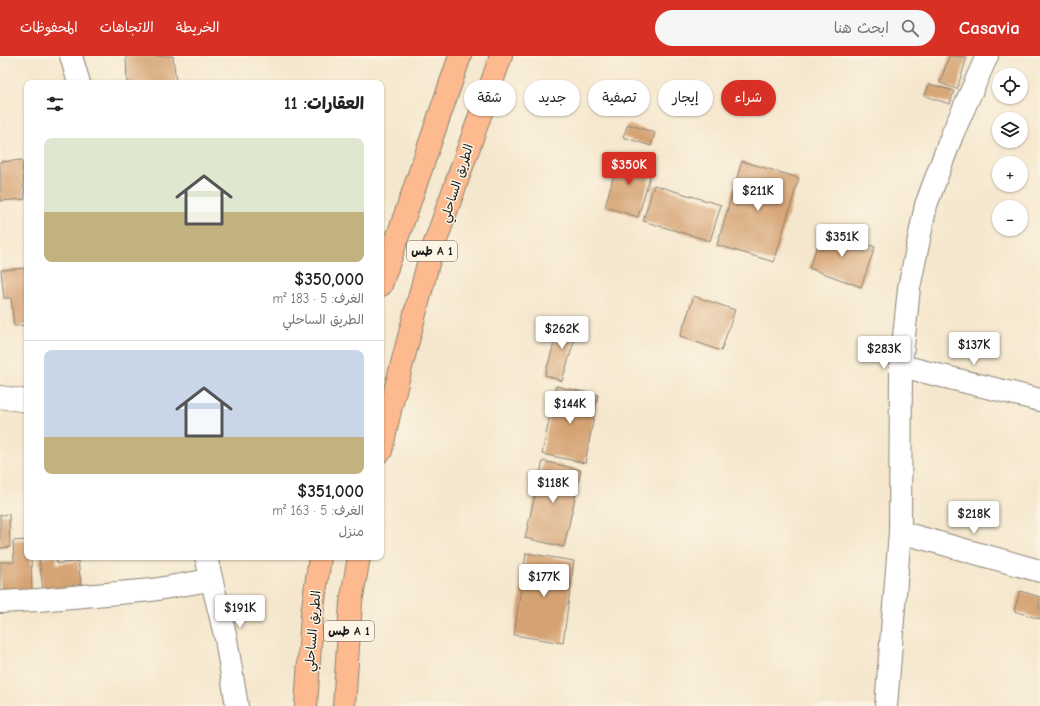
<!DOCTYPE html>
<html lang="ar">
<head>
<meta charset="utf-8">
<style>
	:root { --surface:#fff; --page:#f6f6f6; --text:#202124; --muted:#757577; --line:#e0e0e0; --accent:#d93025 }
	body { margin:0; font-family:"Comic Neue","Playpen Sans Arabic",sans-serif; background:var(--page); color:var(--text); direction:rtl; height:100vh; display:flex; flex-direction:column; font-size:15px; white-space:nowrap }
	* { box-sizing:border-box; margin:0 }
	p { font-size:13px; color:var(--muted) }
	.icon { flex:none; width:22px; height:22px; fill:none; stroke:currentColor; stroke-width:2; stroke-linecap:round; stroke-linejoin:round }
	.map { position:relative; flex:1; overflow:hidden; direction:ltr }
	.side { position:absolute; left:24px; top:24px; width:360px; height:480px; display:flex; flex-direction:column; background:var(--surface); border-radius:8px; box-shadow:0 1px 3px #0004; direction:rtl }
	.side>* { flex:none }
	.guide { position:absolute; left:396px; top:24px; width:380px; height:36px; direction:rtl; display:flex; gap:8px }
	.controls { position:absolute; left:992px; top:12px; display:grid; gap:8px }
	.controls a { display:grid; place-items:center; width:36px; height:36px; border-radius:50%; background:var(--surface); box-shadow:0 1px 3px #0004; font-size:20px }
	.price { position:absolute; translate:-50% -34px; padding:0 9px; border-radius:4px; background:#fff; color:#222; font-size:13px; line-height:26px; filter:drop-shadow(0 1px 2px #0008) }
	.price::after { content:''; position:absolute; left:50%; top:24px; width:12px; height:9px; margin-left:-6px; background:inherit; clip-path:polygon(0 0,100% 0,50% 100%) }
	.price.active { background:var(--accent); color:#fff }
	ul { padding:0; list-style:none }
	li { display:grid; align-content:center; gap:8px; height:212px; padding:0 20px }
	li+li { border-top:1px solid var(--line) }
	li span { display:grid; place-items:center; height:124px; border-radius:8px; color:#555 }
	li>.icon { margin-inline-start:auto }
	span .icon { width:72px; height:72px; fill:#fffc; stroke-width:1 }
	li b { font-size:17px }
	h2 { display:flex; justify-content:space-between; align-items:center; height:48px; padding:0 20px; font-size:17px }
	.tag { padding:0 14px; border-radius:18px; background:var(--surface); box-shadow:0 1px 3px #0004; font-size:14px; line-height:36px }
	.tag.active { background:var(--accent); color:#fff }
	header { display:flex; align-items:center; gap:24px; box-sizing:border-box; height:56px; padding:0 20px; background:var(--accent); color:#fff }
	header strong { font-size:19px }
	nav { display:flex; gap:22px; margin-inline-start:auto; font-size:14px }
	.search { width:280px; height:36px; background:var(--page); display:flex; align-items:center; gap:10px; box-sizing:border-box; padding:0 14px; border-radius:22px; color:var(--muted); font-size:15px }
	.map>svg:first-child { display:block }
</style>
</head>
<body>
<header>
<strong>Casavia</strong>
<div class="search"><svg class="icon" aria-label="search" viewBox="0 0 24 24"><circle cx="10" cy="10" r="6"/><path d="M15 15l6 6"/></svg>ابحث هنا</div>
<nav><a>الخريطة</a><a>الاتجاهات</a><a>المحفوظات</a></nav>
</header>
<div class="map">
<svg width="1040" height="650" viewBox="0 0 1040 650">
	<rect width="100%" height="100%" fill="#fcf5e5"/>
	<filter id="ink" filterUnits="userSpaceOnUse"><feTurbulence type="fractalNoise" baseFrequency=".025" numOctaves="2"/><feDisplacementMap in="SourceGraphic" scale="8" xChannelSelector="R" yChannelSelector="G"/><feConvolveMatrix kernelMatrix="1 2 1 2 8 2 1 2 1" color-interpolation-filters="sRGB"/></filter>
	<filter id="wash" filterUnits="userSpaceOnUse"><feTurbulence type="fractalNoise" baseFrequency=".012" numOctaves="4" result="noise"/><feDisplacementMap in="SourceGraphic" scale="16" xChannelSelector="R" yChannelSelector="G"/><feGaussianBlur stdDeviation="0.9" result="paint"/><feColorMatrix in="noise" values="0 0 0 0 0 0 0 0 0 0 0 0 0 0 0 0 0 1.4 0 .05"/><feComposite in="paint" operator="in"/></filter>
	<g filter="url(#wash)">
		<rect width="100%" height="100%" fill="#f5e7cd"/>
		<g id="blocks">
			<!-- building -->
			<g fill="#d5a373">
				<path d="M126 0H173L176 26 127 27Z"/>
				<path d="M949 0 967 1 957 33 940 27Z"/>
				<path d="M929 28 954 35 950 48 925 40Z"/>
				<path d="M628 68 655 77 651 90 623 81Z"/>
				<path d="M619 100 653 110 638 161 605 151Z"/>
				<path d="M22 104 25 143 0 145V106Z"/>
				<path d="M742 105 799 122 774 206 717 189Z"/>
				<path d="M654 129 721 149 710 185 643 165Z"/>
				<path d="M824 173 875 191 861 231 809 212Z"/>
				<path d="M27 212V269L14 270 11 242H4L1 214Z"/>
				<path d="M694 240 735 254 721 295 680 280Z"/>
				<path d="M561 263 579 269 562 325 545 319Z"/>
				<path d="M556 330 598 339 585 407 542 398Z"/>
				<path d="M543 405 581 414 564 491 525 482Z"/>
				<path d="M9 458 10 491 0 492V459Z"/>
				<path d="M27 484V501H31L32 539 0 540V506H14L13 485Z"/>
				<path d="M526 497 574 505 563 587 514 579Z"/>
				<path d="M56 501 57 508 78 505 82 536 44 541 39 503Z"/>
				<path d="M1020 535 1040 541V563L1014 555Z"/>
			</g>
		</g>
	</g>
	<g filter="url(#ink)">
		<use href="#blocks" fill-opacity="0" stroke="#888274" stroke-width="1"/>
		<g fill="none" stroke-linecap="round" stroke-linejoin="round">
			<defs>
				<g id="minor">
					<path d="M71 0 79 27"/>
					<path d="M901 310 1040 344"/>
					<path d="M0 341 27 345"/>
					<path d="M900 476 1040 515"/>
					<path d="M206 501 226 583 237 650"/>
					<path d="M0 546 38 544 152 534 210 524"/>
					<path d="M886 650 900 476 901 310 909 232 926 149 952 79 987 0"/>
				</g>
				<g id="highway">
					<path d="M381 229 460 0"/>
					<path d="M381 395 391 350 429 204 501 0"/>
					<path d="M306 650 312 558 320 501"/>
					<path d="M344 650 351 546 359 501"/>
				</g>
			</defs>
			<!-- minor casing -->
			<use href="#minor" stroke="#888274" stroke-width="24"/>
			<!-- highway casing -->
			<use href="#highway" stroke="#888274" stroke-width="24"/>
			<!-- minor -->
			<use href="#minor" stroke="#fff" stroke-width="22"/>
			<!-- highway -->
			<use href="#highway" stroke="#fcba8e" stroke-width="22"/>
		</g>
	</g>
	<g text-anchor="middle" stroke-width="3" stroke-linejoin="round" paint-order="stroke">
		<!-- shield labels -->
		<g fill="#fcf5e5" stroke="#5f5d58" stroke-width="1">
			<rect x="407" y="185" width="50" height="20" rx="3"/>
			<rect x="324" y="565" width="50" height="20" rx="3"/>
		</g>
		<g font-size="12" font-weight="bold" fill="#1c1c1c">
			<text x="432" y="199">طس A 1</text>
			<text x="349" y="579">طس A 1</text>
		</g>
		<!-- street labels -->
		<g font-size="13" fill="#1c1c1c" stroke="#fcf5e5">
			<text transform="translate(456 127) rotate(-72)" y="5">الطريق الساحلي</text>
			<text transform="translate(312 575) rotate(-85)" y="5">الطريق الساحلي</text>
		</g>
	</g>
</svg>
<div class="controls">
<a><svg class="icon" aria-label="locate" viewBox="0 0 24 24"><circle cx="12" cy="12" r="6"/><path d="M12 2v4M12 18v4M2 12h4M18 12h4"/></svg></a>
<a><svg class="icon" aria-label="layers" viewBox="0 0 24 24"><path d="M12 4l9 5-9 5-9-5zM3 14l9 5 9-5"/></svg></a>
<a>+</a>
<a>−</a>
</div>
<b class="price active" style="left:629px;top:130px">$350K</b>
<b class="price" style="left:758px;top:156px">$211K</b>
<b class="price" style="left:842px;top:202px">$351K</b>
<b class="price" style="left:562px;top:294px">$262K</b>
<b class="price" style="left:974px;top:310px">$137K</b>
<b class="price" style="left:884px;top:314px">$283K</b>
<b class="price" style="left:570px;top:369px">$144K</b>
<b class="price" style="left:553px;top:448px">$118K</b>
<b class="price" style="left:974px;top:479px">$218K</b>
<b class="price" style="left:544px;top:542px">$177K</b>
<b class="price" style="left:240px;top:573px">$191K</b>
<div class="guide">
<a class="tag active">شراء</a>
<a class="tag">إيجار</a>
<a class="tag">تصفية</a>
<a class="tag">جديد</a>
<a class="tag">شقة</a>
</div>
<section class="side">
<h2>العقارات: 11<svg class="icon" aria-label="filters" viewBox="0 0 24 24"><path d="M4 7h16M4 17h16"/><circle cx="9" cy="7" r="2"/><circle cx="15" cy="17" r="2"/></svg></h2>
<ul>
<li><span style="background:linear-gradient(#dfe7d0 60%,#c2b280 0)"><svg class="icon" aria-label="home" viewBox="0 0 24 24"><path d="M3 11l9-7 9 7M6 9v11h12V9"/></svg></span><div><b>$350,000</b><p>الغرف: 5 · 183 m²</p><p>الطريق الساحلي</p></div></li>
<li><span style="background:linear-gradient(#c9d6e8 70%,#c2b280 0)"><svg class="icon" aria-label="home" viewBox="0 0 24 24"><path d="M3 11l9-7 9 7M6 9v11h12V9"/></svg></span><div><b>$351,000</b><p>الغرف: 5 · 163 m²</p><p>منزل</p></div></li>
</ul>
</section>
</div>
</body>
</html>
